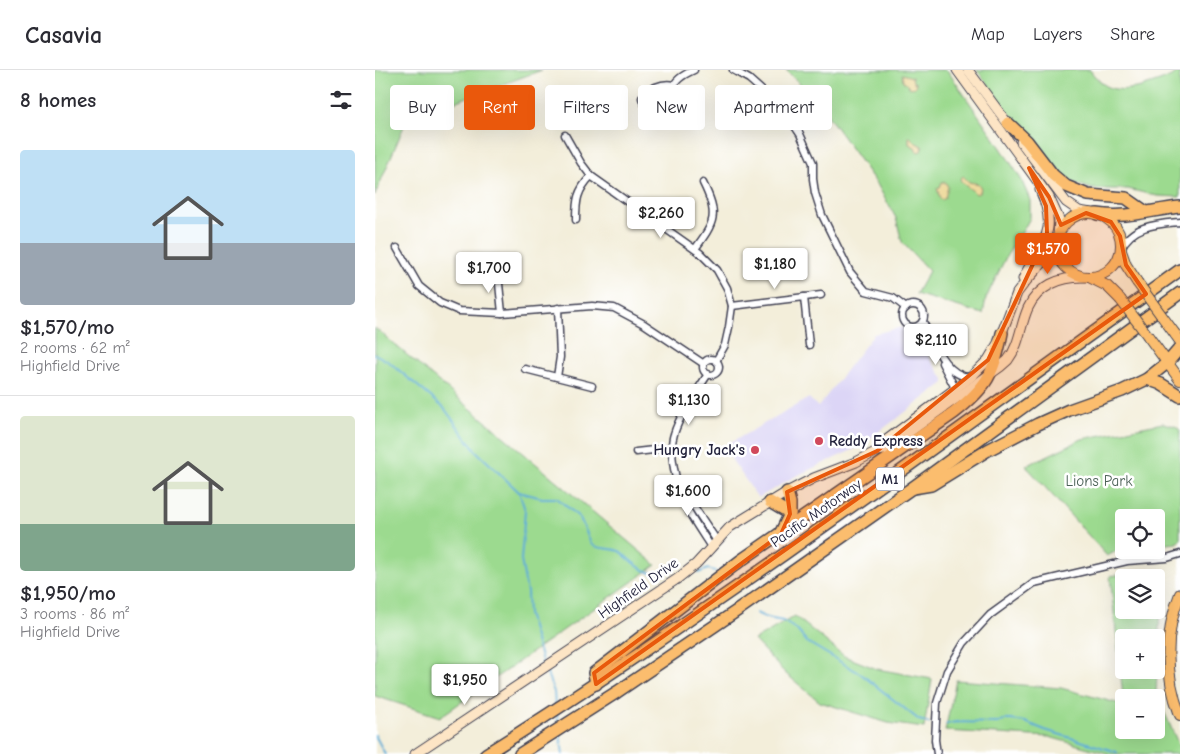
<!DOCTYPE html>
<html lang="en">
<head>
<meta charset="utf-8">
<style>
	:root { --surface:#fff; --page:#f7f7f7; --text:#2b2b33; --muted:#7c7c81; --line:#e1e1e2; --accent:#ea580c }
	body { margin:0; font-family:"Comic Neue",sans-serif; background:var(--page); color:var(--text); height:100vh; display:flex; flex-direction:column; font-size:19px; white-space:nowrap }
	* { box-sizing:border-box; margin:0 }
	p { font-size:16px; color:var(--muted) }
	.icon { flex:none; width:28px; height:28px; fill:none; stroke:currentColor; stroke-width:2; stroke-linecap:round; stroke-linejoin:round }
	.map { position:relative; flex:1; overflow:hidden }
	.panel { display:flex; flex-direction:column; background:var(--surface); width:375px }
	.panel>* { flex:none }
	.hud { position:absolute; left:15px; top:15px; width:475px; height:45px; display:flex; gap:10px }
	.tools { position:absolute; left:740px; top:439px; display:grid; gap:10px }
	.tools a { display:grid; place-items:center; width:50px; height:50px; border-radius:5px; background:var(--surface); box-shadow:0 5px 20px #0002; font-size:25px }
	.price { position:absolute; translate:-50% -42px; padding:0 11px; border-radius:5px; background:#fff; color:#222; font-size:16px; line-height:32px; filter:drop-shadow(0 1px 2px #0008) }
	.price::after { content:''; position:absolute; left:50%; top:30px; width:15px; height:11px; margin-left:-8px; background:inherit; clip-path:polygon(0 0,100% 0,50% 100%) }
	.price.on { background:var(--accent); color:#fff }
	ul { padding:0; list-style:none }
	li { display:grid; align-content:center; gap:10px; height:265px; padding:0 20px }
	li+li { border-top:1px solid var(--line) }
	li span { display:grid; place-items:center; height:155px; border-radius:5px; color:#555 }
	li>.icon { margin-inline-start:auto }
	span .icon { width:90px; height:90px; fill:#fffc; stroke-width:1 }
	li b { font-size:21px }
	h2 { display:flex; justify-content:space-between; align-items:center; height:60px; padding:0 20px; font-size:21px }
	.chip { padding:0 18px; border-radius:5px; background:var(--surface); box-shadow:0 5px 20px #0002; font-size:18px; line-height:45px }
	.chip.on { background:var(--accent); color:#fff }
	header { display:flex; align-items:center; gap:30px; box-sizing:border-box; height:70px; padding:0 25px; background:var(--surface); border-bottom:1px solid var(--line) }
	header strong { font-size:24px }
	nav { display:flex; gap:28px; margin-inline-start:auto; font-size:18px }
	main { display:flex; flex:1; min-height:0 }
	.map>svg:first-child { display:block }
</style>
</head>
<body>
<header>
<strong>Casavia</strong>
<nav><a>Map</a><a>Layers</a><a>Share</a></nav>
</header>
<main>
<section class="panel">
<h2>8 homes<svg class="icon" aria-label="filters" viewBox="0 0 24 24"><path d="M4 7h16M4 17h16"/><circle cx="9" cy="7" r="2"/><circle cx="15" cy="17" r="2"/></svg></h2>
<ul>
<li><span style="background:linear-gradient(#bfe0f5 60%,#9aa5b1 0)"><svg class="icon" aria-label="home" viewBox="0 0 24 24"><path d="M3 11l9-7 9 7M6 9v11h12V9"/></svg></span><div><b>$1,570/mo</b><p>2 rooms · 62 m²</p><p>Highfield Drive</p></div></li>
<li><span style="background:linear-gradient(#dfe7d0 70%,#7fa58c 0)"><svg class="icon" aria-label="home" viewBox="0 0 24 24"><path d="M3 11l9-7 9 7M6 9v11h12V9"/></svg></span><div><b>$1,950/mo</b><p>3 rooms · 86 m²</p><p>Highfield Drive</p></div></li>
</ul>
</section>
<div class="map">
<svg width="805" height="684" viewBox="0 0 805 684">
	<rect width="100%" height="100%" fill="#fff"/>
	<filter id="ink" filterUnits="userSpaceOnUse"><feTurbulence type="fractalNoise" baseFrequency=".02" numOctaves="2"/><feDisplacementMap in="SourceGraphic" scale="10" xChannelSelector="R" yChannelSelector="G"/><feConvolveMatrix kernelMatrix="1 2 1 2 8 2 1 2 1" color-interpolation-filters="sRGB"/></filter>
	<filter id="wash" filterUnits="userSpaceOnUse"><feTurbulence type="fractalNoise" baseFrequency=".0096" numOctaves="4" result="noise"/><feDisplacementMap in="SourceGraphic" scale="20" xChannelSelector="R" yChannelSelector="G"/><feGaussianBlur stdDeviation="1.12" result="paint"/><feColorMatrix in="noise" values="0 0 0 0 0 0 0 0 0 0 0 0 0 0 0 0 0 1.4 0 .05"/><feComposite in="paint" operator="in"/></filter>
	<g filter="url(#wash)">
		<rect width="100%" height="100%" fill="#f3eeda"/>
		<!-- built -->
		<path fill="#dcd5f6" d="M527 257 536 261 569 309V313L484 377 421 406 383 428 348 377 434 328 443 337 499 264Z"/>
		<!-- green -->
		<g fill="#9cda8f" stroke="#5f7e65" fill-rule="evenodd">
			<path d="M0 0H167L32 49 0 125Z"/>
			<path d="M411 0H572L626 78 646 109 655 130V148L646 164 632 185 611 228 608 244 541 224 554 201 527 172 521 148 502 114 443 32Z"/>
			<path d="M602 0H715C730 21 742 22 766 17 782 12 790 10 805 1V127L782 126 753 119H718L702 114 693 109 681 98 638 48Z"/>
			<path d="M0 258 281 495 65 647 0 626Z"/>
			<path d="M788 353 800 356 805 360V470L801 473 781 475V448H749V477L732 486 651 396 707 369Z"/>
			<path d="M767 502 779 507 749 508V540H781V511L785 534 781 623 805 678V684H735L674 667 570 661 581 610 686 618 749 635V660H781V628H749V635L735 506ZM749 568H781V600H749Z"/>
			<path d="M420 546 469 586 502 599 557 609 549 658 513 653 445 632 410 603 379 570Z"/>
		</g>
		<!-- sand -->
		<g fill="#eeda9e" stroke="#887e6c">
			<path d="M527 4 537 7 538 12 541 13 540 17 535 18 528 11Z"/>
			<path d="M534 66 541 73 547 76 548 79 546 81 542 82 540 77 534 74Z"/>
			<path d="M588 106 594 112 604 114 606 119 604 123 601 124C596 118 588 116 585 109Z"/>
			<path d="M567 112 571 113 573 117 570 128 567 130 565 129 562 118 565 117Z"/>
		</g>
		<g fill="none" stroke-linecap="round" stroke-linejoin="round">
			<!-- stream -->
			<g stroke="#5eadd8" stroke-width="2">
				<path d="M0 284 14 292 69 338 100 380 144 422 150 440 146 490 152 522 153 544 168 594"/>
				<path d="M144 422 167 428H182L205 448 217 475C226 480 234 477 244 481 248 483 252 488 256 491 265 499 274 503 285 506"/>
				<path d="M323 503 333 499 340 501"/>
				<path d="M381 543 392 548 408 551 421 559 432 572 486 604 544 650 554 653"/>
				<path d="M171 601 179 622 180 635"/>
				<path d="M182 644 183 655"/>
				<path d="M571 654 581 652 623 653 629 650H636L650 652 670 660 742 682"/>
				<path d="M185 664 188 684"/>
				<path d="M0 665 10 684"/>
			</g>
		</g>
	</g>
	<g filter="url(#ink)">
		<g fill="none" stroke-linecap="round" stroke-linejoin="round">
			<defs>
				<g id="street">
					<path d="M358 0 374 9 393 26 417 52 425 64 438 93V109L440 123 447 145 475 202 491 221 518 228 531 238"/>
					<path d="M298 15C288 12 272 19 267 28L269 33 272 36 278 34 296 22C299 10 308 5 319 0"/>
					<path d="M190 65 206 93 216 106 325 183 342 200 352 218 357 236 354 257 350 275 341 291"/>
					<path d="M201 150C201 130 202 121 216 106"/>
					<path d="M22 178 44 216 65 233 84 241 127 243 217 236 239 238 269 254 329 294"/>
					<path d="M320 179C340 152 344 145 328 113"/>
					<path d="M746 179C756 155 783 154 805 152"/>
					<path d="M123 204 127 243"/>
					<path d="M429 227 434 275"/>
					<circle cx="538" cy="246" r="11"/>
					<path d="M357 236 446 225"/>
					<path d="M548 252C558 271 571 308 596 307"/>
					<path d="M544 256 560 282"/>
					<circle cx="336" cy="297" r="8"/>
					<path d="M567 293 580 318"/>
					<path d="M150 299 217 316"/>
					<path d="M333 304C321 323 306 342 299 364 293 381 302 419 310 435 317 449 327 463 336 477"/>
					<path d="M182 307 185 287 183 238"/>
					<path d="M261 382 296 378"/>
					<path d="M306 417 342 471"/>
					<path d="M562 684 560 670 562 633 572 601 589 573 615 545 659 513 752 491 792 488 805 484"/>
				</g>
				<g id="secondary">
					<path d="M582 0 674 127 684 149 683 167"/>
					<path d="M593 0 636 58"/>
					<path d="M646 72 691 132 704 141 716 143"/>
					<path d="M648 209C665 173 685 164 665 120"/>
					<path d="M502 381 506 374 596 307 613 290 623 273 642 223 652 210 674 186 682 174"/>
					<path d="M40 684 302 509 321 494 355 457 412 422 439 408 481 392 502 381 509 380 625 297 633 290C645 274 645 256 653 238 663 216 685 207 708 207"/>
				</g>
				<g id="primary">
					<circle cx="714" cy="175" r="32"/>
					<path d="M746 181 751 195 762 212"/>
					<path d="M716 208 732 216 745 229"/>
					<path d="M800 264 805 271"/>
					<path d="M773 266 805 310"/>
					<path d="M805 524C789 563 790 606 805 645"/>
				</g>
				<g id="highway">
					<path d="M633 53 652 71 678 105 691 116 713 125 751 128 771 142"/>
					<path d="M722 144C751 149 776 140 805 137"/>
					<path d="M772 309 786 314 805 326"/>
					<path d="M538 418 556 415 613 380 663 354 694 340 747 321 772 309 792 293 805 278"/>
					<path d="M412 422 415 433V444"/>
					<path d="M395 432 415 444 406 462"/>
					<path d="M221 614 219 603 365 491 579 343C612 317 619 304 627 263"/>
					<path d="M111 684C212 621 310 553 408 485 541 391 673 296 805 200"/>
					<path d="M145 684 242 622 363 540 537 418 805 223"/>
				</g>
			</defs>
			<!-- street casing -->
			<use href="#street" stroke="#414153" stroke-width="9"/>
			<!-- secondary casing -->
			<use href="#secondary" stroke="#414153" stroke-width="11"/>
			<!-- primary casing -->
			<use href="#primary" stroke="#414153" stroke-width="12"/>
			<!-- highway casing -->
			<use href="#highway" stroke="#414153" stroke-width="14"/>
			<!-- street -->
			<use href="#street" stroke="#fff" stroke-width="6"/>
			<!-- secondary -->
			<use href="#secondary" stroke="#fde5c5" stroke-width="9"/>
			<!-- primary -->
			<use href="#primary" stroke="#fbbd6e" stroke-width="10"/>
			<!-- highway -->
			<use href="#highway" stroke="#fbbd6e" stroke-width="11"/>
			<defs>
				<g id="primary-bridge">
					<path d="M762 212 800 264"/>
					<path d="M745 229 773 266"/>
				</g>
			</defs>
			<!-- primary-bridge casing -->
			<use href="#primary-bridge" stroke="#414153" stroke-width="12" stroke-linecap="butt"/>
			<!-- primary-bridge -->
			<use href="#primary-bridge" stroke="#fbbd6e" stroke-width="10"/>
		</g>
	</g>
	<!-- marked area -->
	<path fill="#e8590c" fill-opacity="0.2" stroke="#e8590c" stroke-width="4" stroke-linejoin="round" d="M654 98 674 127 686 155 711 143 736 152 745 166 751 195 771 224 221 614 219 603 406 464 415 444 412 422 502 381 613 290 672 164 671 136Z"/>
	<!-- markers -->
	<g fill="#d1495b" stroke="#fff" stroke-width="2">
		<circle cx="444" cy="371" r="5"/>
		<circle cx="380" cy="380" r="5"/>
	</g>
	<g text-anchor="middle" stroke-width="5" stroke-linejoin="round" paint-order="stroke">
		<!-- shield labels -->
		<rect fill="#fff" stroke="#646476" stroke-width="1" x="501" y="397.5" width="28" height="23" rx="4"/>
		<g font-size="14" font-weight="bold" fill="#22223b">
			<text x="515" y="414">M1</text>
		</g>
		<!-- poi labels -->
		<g font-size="15" font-weight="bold" fill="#22223b" stroke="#fff" text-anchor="start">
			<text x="454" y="376">Reddy Express</text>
			<text x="370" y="385" text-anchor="end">Hungry Jack's</text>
		</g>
		<!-- park labels -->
		<g font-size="15" fill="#4d6258" stroke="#fff">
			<text x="724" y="416">Lions Park</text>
		</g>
		<!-- street labels -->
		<g font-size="15" fill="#22223b" stroke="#fff">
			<text transform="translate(441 443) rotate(-35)" y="5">Pacific Motorway</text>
			<text transform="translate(263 518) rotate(-35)" y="5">Highfield Drive</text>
		</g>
	</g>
</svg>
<div class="tools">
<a><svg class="icon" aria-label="locate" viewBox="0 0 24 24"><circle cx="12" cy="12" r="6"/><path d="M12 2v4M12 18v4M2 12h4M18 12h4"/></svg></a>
<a><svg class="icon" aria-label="layers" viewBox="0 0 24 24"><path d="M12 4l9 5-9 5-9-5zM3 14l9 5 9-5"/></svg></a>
<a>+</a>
<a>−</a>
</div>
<b class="price" style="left:286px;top:169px">$2,260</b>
<b class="price on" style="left:673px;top:205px">$1,570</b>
<b class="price" style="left:400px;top:220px">$1,180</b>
<b class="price" style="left:114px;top:224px">$1,700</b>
<b class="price" style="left:561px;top:296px">$2,110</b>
<b class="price" style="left:314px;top:356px">$1,130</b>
<b class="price" style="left:313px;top:447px">$1,600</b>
<b class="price" style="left:90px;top:636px">$1,950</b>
<div class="hud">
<a class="chip">Buy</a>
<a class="chip on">Rent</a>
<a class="chip">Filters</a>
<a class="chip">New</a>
<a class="chip">Apartment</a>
</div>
</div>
</main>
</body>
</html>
